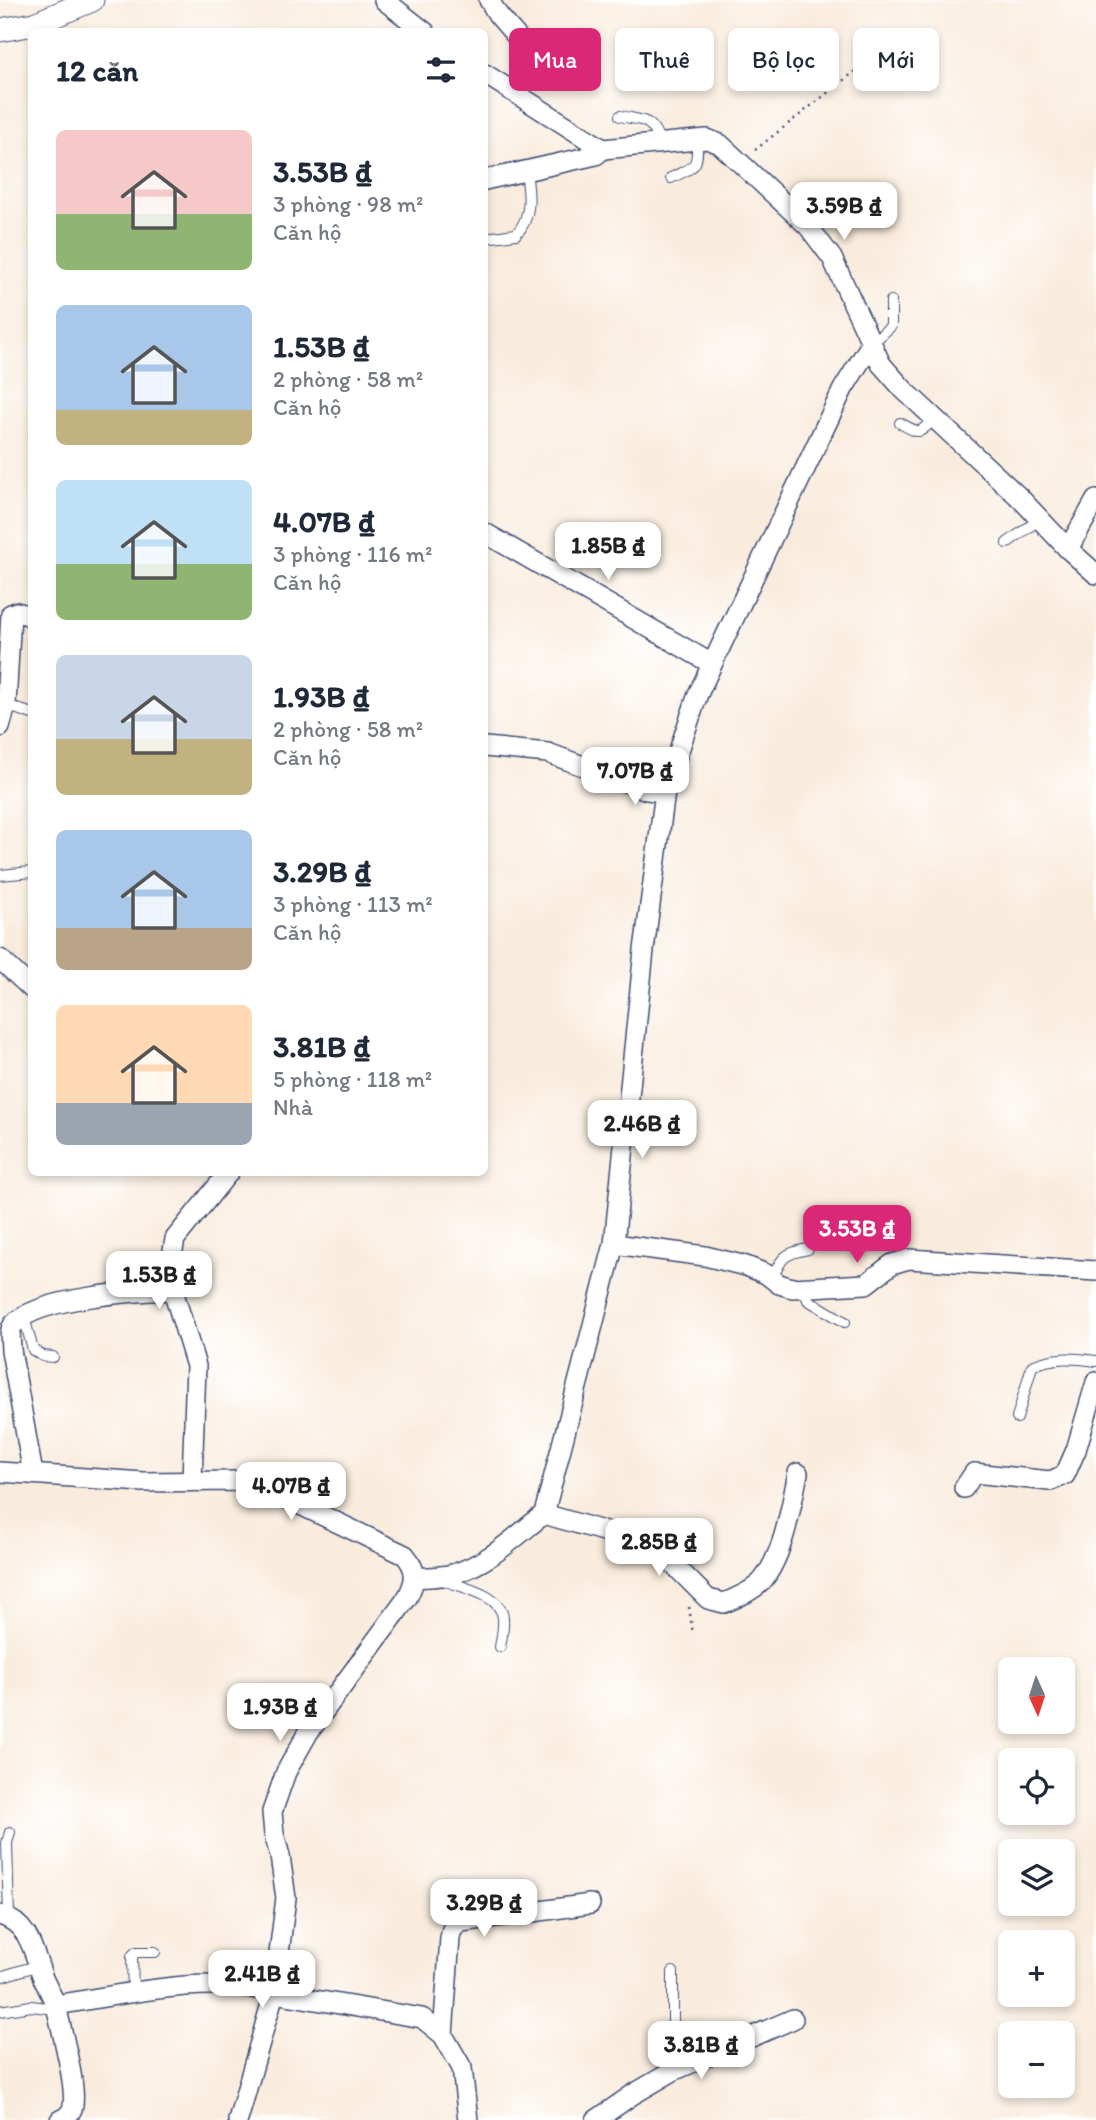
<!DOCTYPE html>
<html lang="vi">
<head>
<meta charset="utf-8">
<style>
	:root { --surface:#fff; --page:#f2f2f3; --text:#1f2937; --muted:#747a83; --accent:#db2777 }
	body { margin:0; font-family:Itim,sans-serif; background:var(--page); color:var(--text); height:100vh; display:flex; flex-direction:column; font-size:26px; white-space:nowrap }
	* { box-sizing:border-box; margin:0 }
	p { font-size:23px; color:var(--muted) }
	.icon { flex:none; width:38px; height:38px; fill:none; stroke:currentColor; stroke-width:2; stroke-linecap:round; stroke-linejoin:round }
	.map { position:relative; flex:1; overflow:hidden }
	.details { position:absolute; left:28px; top:28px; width:460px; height:1148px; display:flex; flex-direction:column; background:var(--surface); border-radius:10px; box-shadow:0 4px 10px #0003 }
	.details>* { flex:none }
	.hud { position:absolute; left:509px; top:28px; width:481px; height:63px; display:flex; gap:14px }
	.needle { width:46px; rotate:177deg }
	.buttons { position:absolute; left:998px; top:1657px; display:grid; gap:14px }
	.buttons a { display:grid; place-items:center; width:77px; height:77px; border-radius:10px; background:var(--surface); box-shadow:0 4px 10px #0003; font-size:35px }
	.price { position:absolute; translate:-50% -60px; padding:0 16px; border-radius:14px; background:#fff; color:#222; font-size:23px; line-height:46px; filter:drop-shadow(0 2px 4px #0008) }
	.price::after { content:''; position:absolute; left:50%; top:42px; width:21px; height:16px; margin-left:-10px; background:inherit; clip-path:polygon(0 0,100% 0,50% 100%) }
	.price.active { background:var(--accent); color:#fff }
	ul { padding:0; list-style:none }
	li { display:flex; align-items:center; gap:21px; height:175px; padding:0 28px }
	li span { display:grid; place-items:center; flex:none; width:196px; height:140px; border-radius:10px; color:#555 }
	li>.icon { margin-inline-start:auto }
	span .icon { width:84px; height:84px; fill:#fffc; stroke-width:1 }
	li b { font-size:30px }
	h2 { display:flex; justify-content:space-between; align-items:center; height:84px; padding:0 28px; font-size:30px }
	.chip { padding:0 24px; border-radius:10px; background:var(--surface); box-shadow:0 4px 10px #0003; font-size:24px; line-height:63px }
	.chip.active { background:var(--accent); color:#fff }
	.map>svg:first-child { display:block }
</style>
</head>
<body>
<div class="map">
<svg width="1096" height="2120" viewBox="0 0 1096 2120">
	<rect width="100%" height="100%" fill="#fff"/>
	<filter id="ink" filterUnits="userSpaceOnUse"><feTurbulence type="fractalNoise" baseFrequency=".0143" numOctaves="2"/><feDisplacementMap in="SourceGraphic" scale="14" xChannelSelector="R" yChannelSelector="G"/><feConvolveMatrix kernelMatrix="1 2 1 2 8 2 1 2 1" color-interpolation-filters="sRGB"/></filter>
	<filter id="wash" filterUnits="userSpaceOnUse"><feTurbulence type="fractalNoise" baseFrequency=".00686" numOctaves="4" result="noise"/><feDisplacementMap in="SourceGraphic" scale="28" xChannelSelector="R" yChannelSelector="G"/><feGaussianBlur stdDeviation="1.57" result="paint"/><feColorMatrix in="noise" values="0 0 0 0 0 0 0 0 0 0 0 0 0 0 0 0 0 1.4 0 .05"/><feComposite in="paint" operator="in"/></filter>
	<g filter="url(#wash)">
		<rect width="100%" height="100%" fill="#f9ecdd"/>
	</g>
	<g filter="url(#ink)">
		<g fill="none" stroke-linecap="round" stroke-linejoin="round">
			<defs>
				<g id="service">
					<path d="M620 116C644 121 652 118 660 143"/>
					<path d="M671 178C696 165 698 169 697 139"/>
					<path d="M485 238 516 234C533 217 529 193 526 171"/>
					<path d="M871 344 891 326V301"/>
					<path d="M900 423C920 434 919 435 934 418"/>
					<path d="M1007 543 1040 519"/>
					<path d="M6 705 32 714"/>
					<path d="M0 875 32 872"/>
					<path d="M772 1279C781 1258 784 1253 808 1249"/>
					<path d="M804 1288 808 1300 845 1322"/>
					<path d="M24 1317 33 1350 43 1356 53 1357"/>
					<path d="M1017 1418 1032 1366C1054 1356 1073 1358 1096 1361"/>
					<path d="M443 1580C461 1587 501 1594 503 1618 504 1627 502 1637 500 1647"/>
					<path d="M9 1918 7 1843 10 1832"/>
					<path d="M0 1977 39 1965"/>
					<path d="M133 1993 132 1956 136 1952H155"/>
					<path d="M0 2011 31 2006 56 2009"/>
					<path d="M673 2071V1972"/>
				</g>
				<g id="minor">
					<path d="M384 0 425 32"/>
					<path d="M489 0 498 15 518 38"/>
					<path d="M485 74 603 149 707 139 720 144 808 226 832 258 881 364 903 389 1020 498 1068 549 1096 574"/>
					<path d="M485 180 596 155 603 149"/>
					<path d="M485 533 712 664"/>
					<path d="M1068 549 1096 500"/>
					<path d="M0 727 6 705 11 614 16 612 32 616"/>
					<path d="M485 747 548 753 647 790 665 792 698 694 843 389 871 344"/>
					<path d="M0 959 32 989"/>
					<path d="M614 1244 705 1256 746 1266 766 1274 779 1284 792 1288 866 1284 892 1264 909 1259 1096 1271"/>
					<path d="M0 1472 143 1482 236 1481 265 1488 405 1555C418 1570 416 1581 407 1598L308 1733 286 1772 272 1812 274 1834 280 1856 286 1898 274 1993 422 2018 443 2035 462 2068 468 2120"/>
					<path d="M33 1474 11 1350C11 1341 8 1330 14 1324 39 1297 137 1291 173 1290"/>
					<path d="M192 1481 196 1366 173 1290 170 1268 175 1239 229 1172"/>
					<path d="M964 1488 974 1473 1050 1481 1065 1475 1076 1450 1096 1382"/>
					<path d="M544 1514 614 1244 644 950 665 792"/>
					<path d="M415 1578C427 1577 441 1577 453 1574 488 1564 516 1536 544 1514L624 1537 665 1556 708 1599 724 1603C736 1598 753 1591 762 1581 784 1555 791 1506 798 1473"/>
					<path d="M0 1915C31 1925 33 1952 43 1978 47 1987 52 1996 56 2005"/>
					<path d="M443 2035 450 1938 452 1929 461 1922 590 1904"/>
					<path d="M60 2120C65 2118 70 2114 72 2109 79 2091 60 2026 56 2005 121 1995 211 1973 274 1993L238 2120"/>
					<path d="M596 2120 632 2095 673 2071 793 2019"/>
				</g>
				<path id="tertiary" d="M0 30 34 24 92 0"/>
			</defs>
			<!-- service casing -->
			<use href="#service" stroke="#3c4b71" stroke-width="12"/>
			<!-- minor casing -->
			<use href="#minor" stroke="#3c4b71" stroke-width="22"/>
			<!-- tertiary casing -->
			<use href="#tertiary" stroke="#3c4b71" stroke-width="25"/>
			<!-- path -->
			<g stroke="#3c4b71" stroke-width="2.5" stroke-dasharray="2 5" stroke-linecap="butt">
				<path d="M867 62 892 29"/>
				<path d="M755 150 867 62 915 48"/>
				<path d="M689 1607 693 1634"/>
			</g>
			<!-- service -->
			<use href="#service" stroke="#fff" stroke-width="10"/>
			<!-- minor -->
			<use href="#minor" stroke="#fff" stroke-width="19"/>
			<!-- tertiary -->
			<use href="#tertiary" stroke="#fff" stroke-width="23"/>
		</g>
	</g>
</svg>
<div class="buttons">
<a><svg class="needle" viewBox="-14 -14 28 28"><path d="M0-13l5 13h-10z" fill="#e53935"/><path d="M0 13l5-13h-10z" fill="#747a83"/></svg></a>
<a><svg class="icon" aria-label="locate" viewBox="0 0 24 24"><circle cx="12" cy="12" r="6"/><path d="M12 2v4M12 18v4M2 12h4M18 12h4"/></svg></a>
<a><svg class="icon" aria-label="layers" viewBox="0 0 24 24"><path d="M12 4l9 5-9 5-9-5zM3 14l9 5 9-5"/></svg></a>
<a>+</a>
<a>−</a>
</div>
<b class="price" style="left:844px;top:242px">3.59B ₫</b>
<b class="price" style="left:608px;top:582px">1.85B ₫</b>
<b class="price" style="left:635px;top:807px">7.07B ₫</b>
<b class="price" style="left:642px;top:1160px">2.46B ₫</b>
<b class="price active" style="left:857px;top:1265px">3.53B ₫</b>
<b class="price" style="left:159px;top:1311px">1.53B ₫</b>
<b class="price" style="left:291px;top:1522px">4.07B ₫</b>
<b class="price" style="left:659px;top:1578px">2.85B ₫</b>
<b class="price" style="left:280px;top:1743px">1.93B ₫</b>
<b class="price" style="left:484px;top:1939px">3.29B ₫</b>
<b class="price" style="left:262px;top:2010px">2.41B ₫</b>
<b class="price" style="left:701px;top:2081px">3.81B ₫</b>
<div class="hud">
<a class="chip active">Mua</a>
<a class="chip">Thuê</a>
<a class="chip">Bộ lọc</a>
<a class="chip">Mới</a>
</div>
<section class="details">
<h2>12 căn<svg class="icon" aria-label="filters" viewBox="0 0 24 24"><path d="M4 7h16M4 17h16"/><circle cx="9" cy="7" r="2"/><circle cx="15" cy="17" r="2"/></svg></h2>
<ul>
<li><span style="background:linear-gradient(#f6c9c9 60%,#8fb573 0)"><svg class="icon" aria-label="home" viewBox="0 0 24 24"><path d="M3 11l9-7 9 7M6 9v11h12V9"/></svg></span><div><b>3.53B ₫</b><p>3 phòng · 98 m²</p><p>Căn hộ</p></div></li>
<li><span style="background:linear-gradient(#a9c7e8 75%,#c2b280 0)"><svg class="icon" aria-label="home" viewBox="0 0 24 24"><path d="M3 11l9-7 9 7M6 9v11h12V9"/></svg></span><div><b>1.53B ₫</b><p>2 phòng · 58 m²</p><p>Căn hộ</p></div></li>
<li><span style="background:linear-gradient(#bfe0f5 60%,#8fb573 0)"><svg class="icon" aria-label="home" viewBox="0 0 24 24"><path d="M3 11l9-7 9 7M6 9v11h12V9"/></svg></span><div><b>4.07B ₫</b><p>3 phòng · 116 m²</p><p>Căn hộ</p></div></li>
<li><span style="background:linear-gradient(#c9d6e8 60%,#c2b280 0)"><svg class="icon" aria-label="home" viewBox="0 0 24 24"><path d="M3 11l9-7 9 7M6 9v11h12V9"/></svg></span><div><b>1.93B ₫</b><p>2 phòng · 58 m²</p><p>Căn hộ</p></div></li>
<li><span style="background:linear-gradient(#a9c7e8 70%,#b9a48a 0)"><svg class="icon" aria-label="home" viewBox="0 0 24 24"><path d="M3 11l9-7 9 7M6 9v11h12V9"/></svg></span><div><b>3.29B ₫</b><p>3 phòng · 113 m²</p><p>Căn hộ</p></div></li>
<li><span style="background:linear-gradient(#ffd9b3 70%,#9aa5b1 0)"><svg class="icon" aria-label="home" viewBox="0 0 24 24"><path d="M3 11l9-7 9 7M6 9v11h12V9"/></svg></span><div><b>3.81B ₫</b><p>5 phòng · 118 m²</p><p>Nhà</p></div></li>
</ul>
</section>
</div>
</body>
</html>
